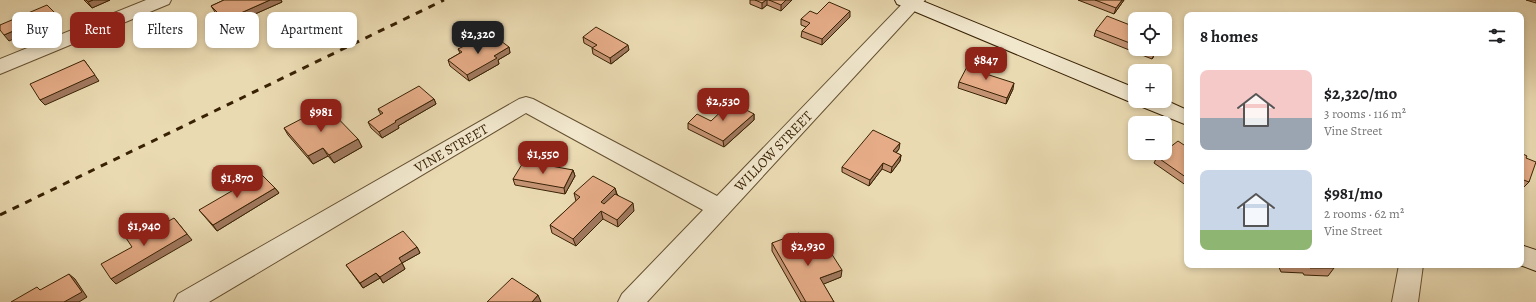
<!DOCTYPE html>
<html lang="en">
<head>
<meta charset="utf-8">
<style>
	:root { --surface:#fff; --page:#f2f2f2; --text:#202124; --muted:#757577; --accent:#8f2418 }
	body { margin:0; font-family:Alegreya,serif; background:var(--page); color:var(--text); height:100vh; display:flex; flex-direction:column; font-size:15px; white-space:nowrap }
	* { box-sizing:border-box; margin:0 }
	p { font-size:13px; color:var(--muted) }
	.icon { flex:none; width:22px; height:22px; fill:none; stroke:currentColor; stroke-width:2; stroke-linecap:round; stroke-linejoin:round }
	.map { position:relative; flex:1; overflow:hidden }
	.panel { position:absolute; left:1184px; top:12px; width:340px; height:256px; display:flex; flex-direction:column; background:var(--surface); border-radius:8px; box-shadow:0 2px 6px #0003 }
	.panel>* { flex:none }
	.top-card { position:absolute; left:12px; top:12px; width:380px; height:36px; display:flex; gap:8px }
	.buttons { position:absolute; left:1128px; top:12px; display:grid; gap:8px }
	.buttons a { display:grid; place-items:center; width:44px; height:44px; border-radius:8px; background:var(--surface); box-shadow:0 2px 6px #0003; font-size:20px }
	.price { position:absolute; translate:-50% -34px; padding:0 9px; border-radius:8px; background:var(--accent); color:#fff; font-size:13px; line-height:26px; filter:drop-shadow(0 1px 2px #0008) }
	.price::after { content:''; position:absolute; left:50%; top:24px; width:12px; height:9px; margin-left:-6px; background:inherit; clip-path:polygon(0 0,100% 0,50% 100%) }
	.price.current { background:#222; color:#fff }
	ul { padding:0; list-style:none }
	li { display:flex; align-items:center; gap:12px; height:100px; padding:0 16px }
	li span { display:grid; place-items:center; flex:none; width:112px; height:80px; border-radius:8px; color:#555 }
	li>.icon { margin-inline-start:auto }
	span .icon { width:48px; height:48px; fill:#fffc; stroke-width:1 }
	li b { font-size:17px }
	h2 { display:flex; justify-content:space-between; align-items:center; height:48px; padding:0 16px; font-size:17px }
	.pill { padding:0 14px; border-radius:8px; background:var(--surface); box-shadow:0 2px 6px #0003; font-size:14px; line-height:36px }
	.pill.current { background:var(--accent); color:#fff }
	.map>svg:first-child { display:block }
</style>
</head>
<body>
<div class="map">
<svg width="1536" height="302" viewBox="0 0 1536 302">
	<rect width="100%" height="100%" fill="#eadab2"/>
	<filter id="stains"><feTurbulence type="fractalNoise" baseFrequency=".005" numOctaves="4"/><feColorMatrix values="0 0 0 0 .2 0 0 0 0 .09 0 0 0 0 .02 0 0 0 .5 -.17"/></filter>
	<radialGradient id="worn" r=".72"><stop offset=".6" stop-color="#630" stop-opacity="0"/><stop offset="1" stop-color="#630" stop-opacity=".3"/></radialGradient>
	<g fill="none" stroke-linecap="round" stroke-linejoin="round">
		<defs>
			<g id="street">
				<path d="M146 0H171L169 4 0 74V59Z"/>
				<path d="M906 0H925L647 302H618L622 294 703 210 526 113 209 302H174L178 294 519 99 526 97 533 99 717 196Z"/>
				<path d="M1399 265H1423L1418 302H1392Z"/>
			</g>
			<g id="secondary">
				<path d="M895 0H920L1135 88V101L1165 100 1187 110V125L1140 106 1137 102 1128 101 897 4Z"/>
				<path d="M1521 245 1536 250V271L1520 265H1521Z"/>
			</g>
		</defs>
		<!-- street casing -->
		<use href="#street" stroke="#655030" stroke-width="2"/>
		<!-- secondary casing -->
		<use href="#secondary" stroke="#392204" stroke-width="2"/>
		<!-- street -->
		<use href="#street" fill="#f1e7cd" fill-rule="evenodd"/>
		<!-- secondary -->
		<use href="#secondary" fill="#f1e7cd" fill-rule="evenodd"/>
		<!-- rail -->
		<path stroke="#392204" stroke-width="3" stroke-dasharray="7 7" stroke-linecap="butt" d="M0 215 444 0"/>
	</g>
	<!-- wall -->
	<g fill="#c59474" stroke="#392204">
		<path d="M84 0H110L92 8Z"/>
		<path d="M224 0H281L282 2 228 26 215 12 211 6Z"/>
		<path d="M750 0H792L781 11 767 5 762 9 750 4Z"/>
		<path d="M1078 0H1124L1114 14Z"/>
		<path d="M1526 0H1536V3Z"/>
		<path d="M850 17 822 45 801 37 802 31 806 27 801 25V19Z"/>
		<path d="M1135 27V49H1158L1152 59 1094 36 1096 30Z"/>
		<path d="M583 37 629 50 611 64 593 54 592 48H593L584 43Z"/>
		<path d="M477 44 509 47 510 53 498 60 499 64 469 81 450 66 448 60 460 53 458 49Z"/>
		<path d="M984 74 1013 89 1006 104 958 88 959 82Z"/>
		<path d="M434 99 436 104 398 126 399 128 382 138 371 128 368 122 381 115 378 109Z"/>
		<path d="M754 114V120L724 147 688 129V123L711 121Z"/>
		<path d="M284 128 358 139 362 147 334 163 328 156 313 164 288 135Z"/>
		<path d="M1187 147V186L1154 163 1157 157Z"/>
		<path d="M899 149 896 153 901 155 900 161 891 173 882 169 869 186 842 172V167Z"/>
		<path d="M1521 153 1526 158 1529 182 1523 188 1521 187Z"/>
		<path d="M573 170 575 176 565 194 515 185 513 179Z"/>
		<path d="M275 188 279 193 217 231 199 210Z"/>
		<path d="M615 188 617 194 634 211 618 227 603 219 576 246 552 233 550 225 576 201 574 193Z"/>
		<path d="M772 243 808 248 841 277 823 284 834 302H801L772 251Z"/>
		<path d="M417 247 420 253 402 263 405 269 383 283 380 278 363 288 346 265Z"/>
		<path d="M1278 265H1332L1334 268 1328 276 1304 275 1303 273 1281 272Z"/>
	</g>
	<!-- shaded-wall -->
	<g fill="#a0785e" stroke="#392204">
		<path d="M93 0H110L92 8 88 2Z"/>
		<path d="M270 0H281L282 2 228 26 225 20Z"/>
		<path d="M766 0H767V5L762 9V3Z"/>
		<path d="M786 0H792L781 11V5Z"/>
		<path d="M1122 0H1124L1114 14 1116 8Z"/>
		<path d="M850 11V17L822 45V39Z"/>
		<path d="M55 13 59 19 9 41 4 35Z"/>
		<path d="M628 45 629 50 611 64 610 58Z"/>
		<path d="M509 47 510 53 498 60 499 64 469 81 467 75 494 56Z"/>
		<path d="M1157 49H1158L1152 59Z"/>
		<path d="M84 60 99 81 45 105 40 100Z"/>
		<path d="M1014 83 1013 89 1006 104 1007 98Z"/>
		<path d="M434 99 436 104 398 126 399 128 382 138 379 132 395 121Z"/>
		<path d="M754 114V120L724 147 723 141Z"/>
		<path d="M358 139 362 147 334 163 329 155Z"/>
		<path d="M900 143 899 149 892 157 893 151Z"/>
		<path d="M323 148 328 156 313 164 308 156Z"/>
		<path d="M901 155 900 161 891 173 892 167Z"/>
		<path d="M883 163 882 169 869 186 870 180Z"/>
		<path d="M573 170 575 176 565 194 564 188Z"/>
		<path d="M275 188 279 193 217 231 213 225Z"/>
		<path d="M615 188 617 196 603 210 601 202Z"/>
		<path d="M633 203 634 211 618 227 617 220Z"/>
		<path d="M601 211 603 219 576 246 573 239Z"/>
		<path d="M174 218 192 240 116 284 111 279Z"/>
		<path d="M417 247 420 253 402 263 405 269 383 283 380 277 399 258Z"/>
		<path d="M842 270 841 277 819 286 820 278Z"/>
		<path d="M376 273 380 278 363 288 360 283Z"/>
		<path d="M69 274 75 279 87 297 79 302H64Z"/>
		<path d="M538 295 541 302H532Z"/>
	</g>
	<!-- building -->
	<g fill="#e5ac87" stroke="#392204">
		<path d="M86 0H93L88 2Z"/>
		<path d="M224 0H270L225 20 211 6Z"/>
		<path d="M755 0H766L762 3Z"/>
		<path d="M769 0H786L781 5Z"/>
		<path d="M1095 0H1122L1116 8Z"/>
		<path d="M829 2 850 11 822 39 802 31 810 23 801 19 810 11 817 14Z"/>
		<path d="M47 5 55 13 4 35 0 30V25Z"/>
		<path d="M1107 16 1135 27V45L1096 30Z"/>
		<path d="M596 27 628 45 610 58 592 48 597 45 583 37Z"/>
		<path d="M493 35 509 47 494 56 497 58 467 75 448 60 462 52 458 49 474 41 477 44Z"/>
		<path d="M1145 49H1157L1155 53Z"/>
		<path d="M84 60 95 75 40 100 30 84Z"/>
		<path d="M969 63 986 68 983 73 1014 83 1007 98 959 82Z"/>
		<path d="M419 86 434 99 395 121 396 122 379 132 368 122 383 113 378 109Z"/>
		<path d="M731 102 754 114 723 141 688 123 697 114 711 121Z"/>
		<path d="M326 106 358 139 329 155 323 148 308 156 284 128Z"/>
		<path d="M873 130 900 143 893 151 901 155 892 167 883 163 870 180 842 167Z"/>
		<path d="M1178 141 1187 147V178L1157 157 1162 153H1165V151Z"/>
		<path d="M1521 153 1527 156 1526 158 1536 162 1529 182 1521 179Z"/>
		<path d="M524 161 573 170 564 188 513 179Z"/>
		<path d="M261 174 275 188 213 225 199 210Z"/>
		<path d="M593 176 615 188 601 202 604 204 615 194 633 203 617 220 601 211 573 239 550 225 580 197 574 193Z"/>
		<path d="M174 218 187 234 111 279 101 264 132 247 126 238 147 226 151 231Z"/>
		<path d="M403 231 417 247 399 258 402 263 380 277 376 273 360 283 346 265Z"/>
		<path d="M799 233 808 248 824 242 842 270 820 278 834 302H806L772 243Z"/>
		<path d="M1308 265H1332L1334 268H1310L1309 265Z"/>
		<path d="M69 274 82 292 64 302H11L37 287 40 290Z"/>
		<path d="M512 278 538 295 532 302H487Z"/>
	</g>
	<g text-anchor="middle" stroke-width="4" stroke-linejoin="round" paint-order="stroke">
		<!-- street labels -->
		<g font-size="14" fill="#392204" stroke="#f1e7cd">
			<text transform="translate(451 148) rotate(-30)" y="5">VINE STREET</text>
			<text transform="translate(773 151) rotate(-46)" y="5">WILLOW STREET</text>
		</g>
	</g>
	<rect width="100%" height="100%" filter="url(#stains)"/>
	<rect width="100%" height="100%" fill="url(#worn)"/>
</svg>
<div class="buttons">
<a><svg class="icon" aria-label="locate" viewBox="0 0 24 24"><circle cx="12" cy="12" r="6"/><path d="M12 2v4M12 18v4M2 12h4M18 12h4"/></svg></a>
<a>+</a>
<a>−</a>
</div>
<b class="price current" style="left:478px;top:55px">$2,320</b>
<b class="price" style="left:986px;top:81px">$847</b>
<b class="price" style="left:723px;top:122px">$2,530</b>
<b class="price" style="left:321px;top:133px">$981</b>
<b class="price" style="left:543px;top:175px">$1,550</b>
<b class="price" style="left:237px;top:199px">$1,870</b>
<b class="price" style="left:144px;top:247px">$1,940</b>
<b class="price" style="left:808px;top:267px">$2,930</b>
<div class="top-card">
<a class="pill">Buy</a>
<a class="pill current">Rent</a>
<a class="pill">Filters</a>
<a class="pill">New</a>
<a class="pill">Apartment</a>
</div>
<section class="panel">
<h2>8 homes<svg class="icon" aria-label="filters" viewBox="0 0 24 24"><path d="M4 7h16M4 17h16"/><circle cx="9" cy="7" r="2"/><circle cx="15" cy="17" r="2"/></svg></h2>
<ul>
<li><span style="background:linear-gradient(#f6c9c9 60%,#9aa5b1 0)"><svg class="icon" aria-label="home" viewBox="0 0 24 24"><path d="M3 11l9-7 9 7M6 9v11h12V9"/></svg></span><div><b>$2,320/mo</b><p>3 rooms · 116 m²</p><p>Vine Street</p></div></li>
<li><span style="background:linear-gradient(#c9d6e8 75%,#8fb573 0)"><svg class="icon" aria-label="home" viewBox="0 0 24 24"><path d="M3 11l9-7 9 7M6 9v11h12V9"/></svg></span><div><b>$981/mo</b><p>2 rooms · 62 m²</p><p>Vine Street</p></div></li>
</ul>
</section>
</div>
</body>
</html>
